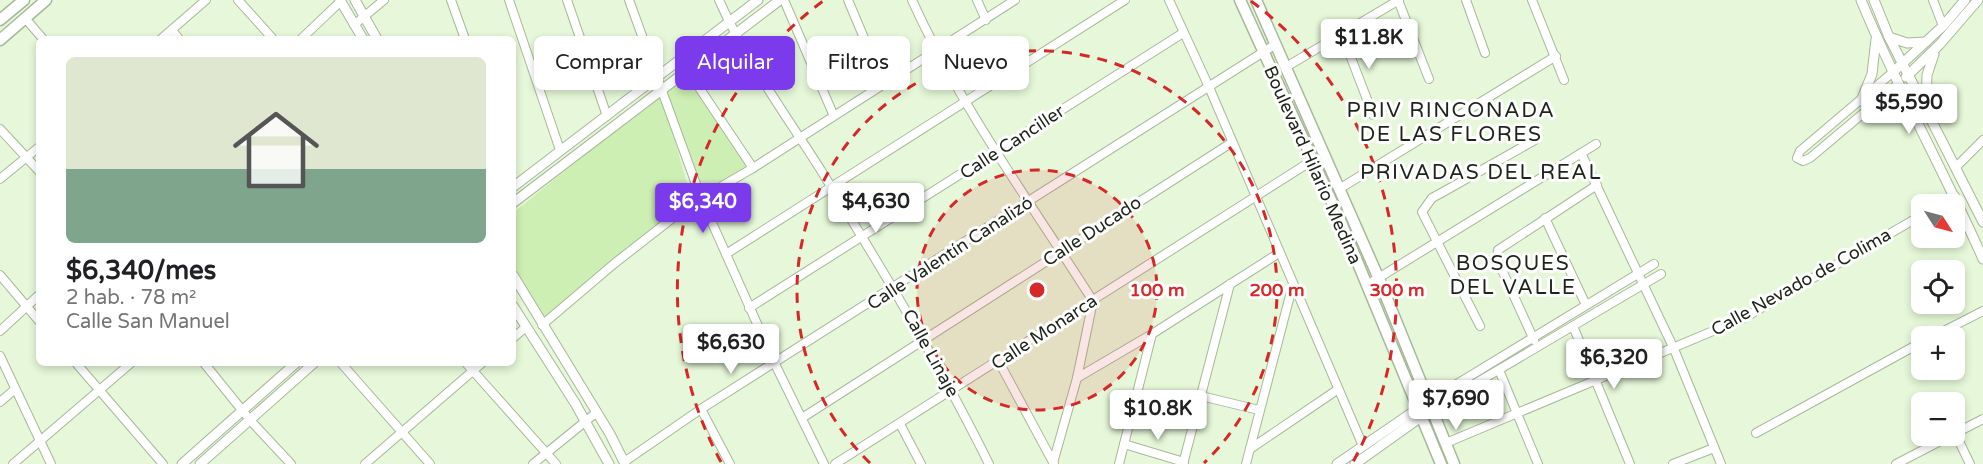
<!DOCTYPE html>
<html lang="es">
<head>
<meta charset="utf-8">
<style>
	:root { --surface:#fff; --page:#f2f2f2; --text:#202124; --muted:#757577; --line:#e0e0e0; --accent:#7c3aed }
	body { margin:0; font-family:"Varela Round",sans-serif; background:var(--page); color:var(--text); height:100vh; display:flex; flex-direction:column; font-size:22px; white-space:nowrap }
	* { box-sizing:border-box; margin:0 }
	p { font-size:20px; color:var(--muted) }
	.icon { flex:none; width:33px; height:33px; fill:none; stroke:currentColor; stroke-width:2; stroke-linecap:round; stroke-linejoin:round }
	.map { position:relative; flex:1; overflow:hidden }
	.sheet { position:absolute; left:36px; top:36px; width:480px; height:330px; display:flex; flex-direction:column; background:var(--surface); border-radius:9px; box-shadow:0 3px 9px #0003 }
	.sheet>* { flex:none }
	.hud { position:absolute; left:534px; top:36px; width:570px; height:54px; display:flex; gap:12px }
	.needle { width:39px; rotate:126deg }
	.buttons { position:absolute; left:1911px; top:194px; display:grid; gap:12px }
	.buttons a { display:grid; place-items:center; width:54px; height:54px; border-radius:9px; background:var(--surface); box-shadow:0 3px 9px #0003; font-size:30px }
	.price { position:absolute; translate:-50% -51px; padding:0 14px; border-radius:6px; background:#fff; color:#222; font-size:20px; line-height:39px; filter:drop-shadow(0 2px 3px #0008) }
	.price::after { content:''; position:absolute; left:50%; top:36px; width:18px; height:14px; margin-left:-9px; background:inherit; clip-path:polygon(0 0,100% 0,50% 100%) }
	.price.current { background:var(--accent); color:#fff }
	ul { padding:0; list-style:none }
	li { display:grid; align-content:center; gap:12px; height:318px; padding:0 30px }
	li+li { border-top:2px solid var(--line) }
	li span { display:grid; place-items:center; height:186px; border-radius:9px; color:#555 }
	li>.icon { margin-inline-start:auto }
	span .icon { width:108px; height:108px; fill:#fffc; stroke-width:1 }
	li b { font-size:26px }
	.chip { padding:0 21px; border-radius:9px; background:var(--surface); box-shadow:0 3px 9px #0003; font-size:21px; line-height:54px }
	.chip.current { background:var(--accent); color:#fff }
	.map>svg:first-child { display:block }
</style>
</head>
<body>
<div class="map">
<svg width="1983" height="464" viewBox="0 0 1983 464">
	<rect width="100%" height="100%" fill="#e6f8d9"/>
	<!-- green -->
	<path fill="#cdefb3" d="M688 71 753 168 701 198 664 103 691 197 544 320 513 264V213Z"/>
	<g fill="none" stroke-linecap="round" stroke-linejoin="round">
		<defs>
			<g id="minor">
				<path d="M238 0 273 39"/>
				<path d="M451 0 465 39"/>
				<path d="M509 0 560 150"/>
				<path d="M567 0 607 116"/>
				<path d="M629 0 701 198 775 364 824 464"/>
				<path d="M719 0C746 61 786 115 822 172 881 267 939 363 989 464"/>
				<path d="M784 0 833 114"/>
				<path d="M848 0 883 83"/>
				<path d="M912 0C960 106 1030 202 1093 301L1077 378 1053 463"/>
				<path d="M977 0 986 20"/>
				<path d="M1169 0 1209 87 1363 446"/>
				<path d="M1398 0 1429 79"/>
				<path d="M1466 0 1485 53"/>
				<path d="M1532 0 1564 80"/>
				<path d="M1933 0 1943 26"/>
				<path d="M25 18 43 39"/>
				<path d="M354 25 384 0"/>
				<path d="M172 30 179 39"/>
				<path d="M1342 34 1373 115"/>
				<path d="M161 39 206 0"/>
				<path d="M301 39 341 1"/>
				<path d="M1286 67 1399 0"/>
				<path d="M688 71 753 168"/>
				<path d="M1892 73 1800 151 1797 158 1803 161 1810 158 1898 84"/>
				<path d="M0 129 39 171"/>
				<path d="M1581 153 1674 349 1721 464"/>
				<path d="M1956 167 1983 140"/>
				<path d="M0 179 39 147"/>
				<path d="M1339 189 1556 56"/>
				<path d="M1941 204 1955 196"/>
				<path d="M1545 218 1586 305"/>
				<path d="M726 254 1125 0"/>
				<path d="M0 275 39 321"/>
				<path d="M1367 285 1596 144"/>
				<path d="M749 308 1183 33"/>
				<path d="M542 325 615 263 688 206 753 168 1015 0"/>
				<path d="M1480 326 1422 212 1432 198 1443 192 1535 140"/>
				<path d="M1573 326 1630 464"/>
				<path d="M0 331 39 295"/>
				<path d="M1934 336 1983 311"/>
				<path d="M513 338 526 327"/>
				<path d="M1534 340 1497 259 1498 250 1597 185"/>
				<path d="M0 356 51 464"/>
				<path d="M999 362 1054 464"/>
				<path d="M76 363 163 464"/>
				<path d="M204 363 250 420 291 464"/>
				<path d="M341 363 430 464"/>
				<path d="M466 363 556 464"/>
				<path d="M1499 370 1538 464"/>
				<path d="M1077 378 1152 334 1279 253"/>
				<path d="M1201 396 1259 410"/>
				<path d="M1429 401 1654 264"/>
				<path d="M0 402 14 390"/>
				<path d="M701 409 730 464"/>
				<path d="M1432 409 1661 274"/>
				<path d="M802 418 1231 143"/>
				<path d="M900 424 921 464"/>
				<path d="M1756 433 1922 342"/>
				<path d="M1955 433 1970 464"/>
				<path d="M1954 434 1983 419"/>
				<path d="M1446 443 1744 318 1922 215"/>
				<path d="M1124 444 1184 462"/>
				<path d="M1250 449 1337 390"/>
				<path d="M624 462 701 409 1276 44"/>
				<path d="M13 464 131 363"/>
				<path d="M365 464 482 363"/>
				<path d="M533 464 597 412"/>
				<path d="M835 464 1313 160"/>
				<path d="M1119 464 1152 334"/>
				<path d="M1183 464 1230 284"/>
				<path d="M1246 464 1293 284"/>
				<path d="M1673 464 1714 448"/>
				<path d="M1896 464 1952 435"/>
			</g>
			<g id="tertiary">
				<path d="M340 0 363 39"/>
				<path d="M355 0 377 39"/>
				<path d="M1861 0C1897 88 1944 171 1983 259"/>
				<path d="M1874 0 1889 37 1983 222"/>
				<path d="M1889 37 1907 43 1926 42"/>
				<path d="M1892 73 1943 26 1965 0"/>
				<path d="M1906 77 1940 44 1978 0"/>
				<path d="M1861 101 1872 74 1876 39"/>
				<path d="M1926 105 1927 75 1934 54"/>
				<path d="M1873 106 1909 107"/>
				<path d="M513 187 758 0"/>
				<path d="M513 203 780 0"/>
				<path d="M513 275 610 434 625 464"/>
				<path d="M513 306 575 403 609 464"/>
				<path d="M182 464 296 363"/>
				<path d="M200 464 314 363"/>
				<path d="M1337 464 1429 401"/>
				<path d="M1355 464 1432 409"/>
			</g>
			<g id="secondary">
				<path d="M1240 0 1340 220 1441 464"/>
				<path d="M1256 0 1379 279 1454 464"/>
				<path d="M0 20 24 0"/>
				<path d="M0 40 46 0"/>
			</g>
		</defs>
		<!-- minor casing -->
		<use href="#minor" stroke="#a7b89a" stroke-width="10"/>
		<!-- tertiary casing -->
		<use href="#tertiary" stroke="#a7b89a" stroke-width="11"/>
		<!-- secondary casing -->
		<use href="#secondary" stroke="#a7b89a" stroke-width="13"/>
		<!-- minor -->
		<use href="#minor" stroke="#fff" stroke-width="8"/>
		<!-- tertiary -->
		<use href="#tertiary" stroke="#fff" stroke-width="9"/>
		<!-- secondary -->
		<use href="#secondary" stroke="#fff" stroke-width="10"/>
	</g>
	<!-- distance rings -->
	<circle cx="1037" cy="290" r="120" fill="#d62828" fill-opacity=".12"/>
	<g fill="none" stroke="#d62828" stroke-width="3" stroke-dasharray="10 8">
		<circle cx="1037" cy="290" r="120"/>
		<path d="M870 463A240 240 0 1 1 1204 463"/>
		<path d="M721 462A360 360 0 0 1 823 1M1251 1A360 360 0 0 1 1353 462"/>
	</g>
	<g text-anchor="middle" stroke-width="6" stroke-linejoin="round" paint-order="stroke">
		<!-- street labels -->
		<g font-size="18" fill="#1d2419" stroke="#fefefe">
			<text transform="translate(1012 142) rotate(-33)" y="6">Calle Canciller</text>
			<text transform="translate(1313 165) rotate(66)" y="6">Boulevard Hilario Medina</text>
			<text transform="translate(1092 231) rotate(-33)" y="6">Calle Ducado</text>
			<text transform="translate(950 253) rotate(-33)" y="6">Calle Valentín Canalizó</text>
			<text transform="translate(1801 282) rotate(-29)" y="6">Calle Nevado de Colima</text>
			<text transform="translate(1044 332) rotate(-33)" y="6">Calle Monarca</text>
			<text transform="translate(931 353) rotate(61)" y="6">Calle Linaje</text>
		</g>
		<!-- quarter labels -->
		<g font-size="21" letter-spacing="1.5" fill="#1d2419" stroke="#fefefe">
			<text x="1451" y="117">PRIV RINCONADA<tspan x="1451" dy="24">DE LAS FLORES</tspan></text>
			<text x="1481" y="179">PRIVADAS DEL REAL</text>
			<text x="1513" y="270">BOSQUES<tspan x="1513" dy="24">DEL VALLE</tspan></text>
		</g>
	</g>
	<circle cx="1037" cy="290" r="9" fill="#d62828" stroke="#fefefe" stroke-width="3"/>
	<g font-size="18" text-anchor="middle" font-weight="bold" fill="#d62828" stroke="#fefefe" stroke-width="6" stroke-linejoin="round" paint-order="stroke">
		<text x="1157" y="296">100 m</text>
		<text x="1277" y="296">200 m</text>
		<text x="1397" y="296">300 m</text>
	</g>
</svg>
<div class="buttons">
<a><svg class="needle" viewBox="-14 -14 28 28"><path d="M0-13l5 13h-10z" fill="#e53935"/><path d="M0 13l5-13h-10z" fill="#757577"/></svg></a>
<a><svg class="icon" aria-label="locate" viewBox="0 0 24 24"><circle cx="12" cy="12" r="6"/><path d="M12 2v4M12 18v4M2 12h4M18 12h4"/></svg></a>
<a>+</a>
<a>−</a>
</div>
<b class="price" style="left:1369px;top:70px">$11.8K</b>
<b class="price" style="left:1909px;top:135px">$5,590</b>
<b class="price current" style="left:703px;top:234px">$6,340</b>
<b class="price" style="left:876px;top:234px">$4,630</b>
<b class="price" style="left:731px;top:375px">$6,630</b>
<b class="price" style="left:1614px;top:390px">$6,320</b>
<b class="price" style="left:1456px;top:431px">$7,690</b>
<b class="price" style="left:1158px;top:441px">$10.8K</b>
<div class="hud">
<a class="chip">Comprar</a>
<a class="chip current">Alquilar</a>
<a class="chip">Filtros</a>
<a class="chip">Nuevo</a>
</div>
<section class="sheet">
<ul>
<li><span style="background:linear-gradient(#dfe7d0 60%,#7fa58c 0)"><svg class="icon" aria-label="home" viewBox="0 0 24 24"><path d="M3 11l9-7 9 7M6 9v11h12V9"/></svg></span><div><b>$6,340/mes</b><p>2 hab. · 78 m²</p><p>Calle San Manuel</p></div></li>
</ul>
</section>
</div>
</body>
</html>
